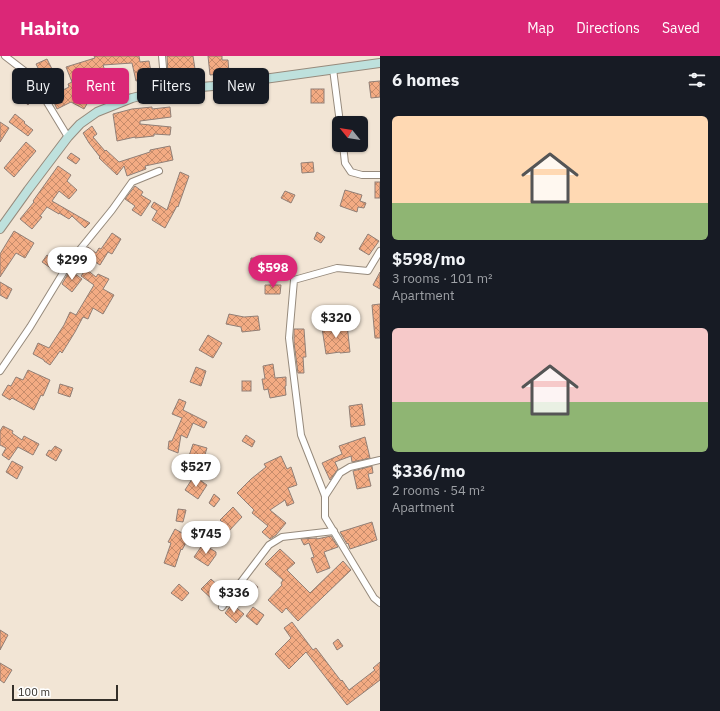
<!DOCTYPE html>
<html lang="en">
<head>
<meta charset="utf-8">
<style>
	:root { --surface:#171b24; --page:#20242c; --text:#f1f3f6; --muted:#9ea1a6; --accent:#db2777 }
	body { margin:0; font-family:"IBM Plex Sans",sans-serif; background:var(--page); color:var(--text); height:100vh; display:flex; flex-direction:column; font-size:15px; white-space:nowrap }
	* { box-sizing:border-box; margin:0 }
	p { font-size:13px; color:var(--muted) }
	.icon { flex:none; width:22px; height:22px; fill:none; stroke:currentColor; stroke-width:2; stroke-linecap:round; stroke-linejoin:round }
	.map { position:relative; flex:1; overflow:hidden }
	.sheet { display:flex; flex-direction:column; background:var(--surface); width:340px }
	.sheet>* { flex:none }
	.banner { position:absolute; left:12px; top:12px; width:308px; height:36px; display:flex; gap:8px }
	.needle { width:26px; rotate:300deg }
	.tools { position:absolute; left:332px; top:60px; display:grid; gap:8px }
	.tools a { display:grid; place-items:center; width:36px; height:36px; border-radius:6px; background:var(--surface); box-shadow:0 1px 3px #0004; font-size:20px }
	.scale { position:absolute; left:12px; bottom:10px; width:106px; box-sizing:border-box; padding-left:4px; border:2px solid #342f29; border-top:0; font-size:11px; line-height:14px; white-space:nowrap; color:#342f29; -webkit-text-stroke:3px #fff; paint-order:stroke }
	.price { position:absolute; translate:-50% -34px; padding:0 9px; border-radius:14px; background:#fff; color:#222; font-size:13px; line-height:26px; filter:drop-shadow(0 1px 2px #0008) }
	.price::after { content:''; position:absolute; left:50%; top:24px; width:12px; height:9px; margin-left:-6px; background:inherit; clip-path:polygon(0 0,100% 0,50% 100%) }
	.price.on { background:var(--accent); color:#fff }
	ul { padding:0; list-style:none }
	li { display:grid; align-content:center; gap:8px; height:212px; padding:0 12px }
	li span { display:grid; place-items:center; height:124px; border-radius:6px; color:#555 }
	li>.icon { margin-inline-start:auto }
	span .icon { width:72px; height:72px; fill:#fffc; stroke-width:1 }
	li b { font-size:17px }
	h2 { display:flex; justify-content:space-between; align-items:center; height:48px; padding:0 12px; font-size:17px }
	.pill { padding:0 14px; border-radius:6px; background:var(--surface); box-shadow:0 1px 3px #0004; font-size:14px; line-height:36px }
	.pill.on { background:var(--accent); color:#fff }
	header { display:flex; align-items:center; gap:24px; box-sizing:border-box; height:56px; padding:0 20px; background:var(--accent); color:#fff }
	header strong { font-size:19px }
	nav { display:flex; gap:22px; margin-inline-start:auto; font-size:14px }
	main { display:flex; flex:1; min-height:0 }
	.map>svg:first-child { display:block }
</style>
</head>
<body>
<header>
<strong>Habito</strong>
<nav><a>Map</a><a>Directions</a><a>Saved</a></nav>
</header>
<main>
<div class="map">
<svg width="380" height="655" viewBox="0 0 380 655">
	<defs>
		<pattern id="building-cross-hatch" width="8" height="8" patternUnits="userSpaceOnUse"><rect width="8" height="8" fill="#f3ab83"/><path d="M0 0l8 8M0 8l8-8" fill="none" stroke="#c68c6b"/></pattern>
	</defs>
	<rect width="100%" height="100%" fill="#f2e5d5"/>
	<!-- building -->
	<g fill="url(#building-cross-hatch)" stroke="#917f76">
		<path d="M94 0H139L140 6 149 5 152 21 136 25 132 7 103 9 109 27 82 36 91 41 84 53 71 46 57 53 51 40 69 31 68 28 72 26 66 11 95 2Z"/>
		<path d="M167 0H193L197 26H191V17L168 19Z"/>
		<path d="M208 0H222V4H228L229 17 210 19Z"/>
		<path d="M47 3 54 17 56 16 59 22 44 29 41 23 43 22 36 8Z"/>
		<path d="M380 25V41L371 42 369 26Z"/>
		<path d="M23 29 36 39 28 49 16 38Z"/>
		<rect x="311" y="33" width="13" height="14"/>
		<path d="M152 51V53L170 51 171 61 140 65V68L171 71 170 79 154 78V80L135 82V81L117 85 113 58 132 53Z"/>
		<path d="M15 58 25 66 24 67 33 74 28 80 9 66Z"/>
		<path d="M0 66 9 72 0 86Z"/>
		<path d="M92 70 97 78 93 81 105 95 106 94 119 106 150 96V94L170 90 173 104 145 110 146 113 127 120 124 110 117 119 99 102 100 101 89 87 83 77Z"/>
		<path d="M26 86 36 95 14 121 4 112Z"/>
		<path d="M71 97 80 103 76 108 67 102Z"/>
		<path d="M313 106 314 116 302 117 301 107Z"/>
		<path d="M58 110 71 119 67 125 77 134 69 143 59 135 52 145 90 167 85 172 72 160 69 163 59 157V158L47 151 40 160 42 161 32 173 20 163 34 146 33 145Z"/>
		<path d="M180 116 189 120 178 151 177 150 165 172 152 164 157 155 151 151 154 146 167 154Z"/>
		<rect x="375" y="126" width="5" height="16"/>
		<path d="M135 130 143 136 141 139 151 145 141 160 132 154 135 150 125 143Z"/>
		<path d="M345 134 362 139 360 145 366 147 364 152 358 151 357 156 340 150Z"/>
		<path d="M285 135 295 139 291 147 281 142Z"/>
		<path d="M14 175 34 187 25 202 16 197 0 221V198Z"/>
		<path d="M317 176 325 181 321 187 314 183Z"/>
		<path d="M112 177 121 183 112 198 108 196 100 209 92 204 87 213 76 206 88 191 96 197 99 192 101 193Z"/>
		<path d="M368 178 379 185 369 199 359 193Z"/>
		<path d="M47 199 58 206 52 213 42 206Z"/>
		<path d="M251 202 268 203V216H250Z"/>
		<path d="M86 213 96 221 98 218 109 223 103 233 114 239 103 258 93 252 88 263 83 261 75 276 62 297 60 295 50 309 44 305V304L33 298 38 287 49 292 64 269 70 256 76 259 94 229 81 220Z"/>
		<path d="M70 214 82 223 72 236 62 228Z"/>
		<path d="M380 216V233L373 229Z"/>
		<path d="M0 226 12 233 7 243 0 239Z"/>
		<path d="M265 229H281L280 238H265Z"/>
		<path d="M380 248V282H375L372 249Z"/>
		<path d="M229 258 244 261 258 260 260 274 242 276 241 271 226 268Z"/>
		<path d="M338 268H347L350 296 340 297V296L326 298 322 272 338 269Z"/>
		<path d="M294 273H304L306 301H303L304 317H298L294 287Z"/>
		<path d="M208 279 222 287 213 302 199 294Z"/>
		<path d="M273 308 275 322 286 321V330H285L286 339 270 342 268 333 264 334 262 323H265L263 310Z"/>
		<path d="M196 311 206 315 201 330 190 326Z"/>
		<path d="M28 314 50 324 43 340 41 339 34 354 12 342 10 344 2 339 8 329 11 330 16 321 23 324Z"/>
		<rect x="242" y="325" width="9" height="10"/>
		<path d="M60 328 73 332 70 341 58 337Z"/>
		<path d="M179 343 186 346 183 354 207 366 204 372 193 367 187 382 181 379 178 397 168 393 169 385H172L182 362 172 358Z"/>
		<path d="M362 348 365 369 351 371 349 350Z"/>
		<path d="M3 370 13 375 12 377 22 384 24 380 39 388 33 399 18 391 9 404 2 399 6 392 0 389V375Z"/>
		<path d="M246 379 255 385 252 391 242 385Z"/>
		<path d="M365 381 370 402 352 406 351 400 335 406 338 413 330 424 322 407 342 398 339 390Z"/>
		<path d="M193 388 207 392 203 405 189 400Z"/>
		<path d="M55 390 62 394 56 405 46 399 49 394 51 395Z"/>
		<path d="M281 400 287 413 291 411 297 429 288 432 294 447 287 450 285 444 270 454 286 467 276 479 270 483 262 476 268 470 252 457 254 454 237 437 251 423 266 411 264 408Z"/>
		<path d="M12 405 23 411 17 423 6 416Z"/>
		<path d="M186 409 193 412 189 420 183 416Z"/>
		<path d="M372 410 373 417 368 418 371 430 357 433 353 415Z"/>
		<path d="M194 420 207 429 198 443 185 434Z"/>
		<path d="M214 438 220 443 214 451 209 447Z"/>
		<path d="M233 451 242 461 227 477 228 479 218 485 213 477 225 469 220 464Z"/>
		<path d="M178 453 186 454 183 466 176 465Z"/>
		<path d="M372 466 377 484 350 493 348 487 347 488 340 476Z"/>
		<path d="M175 473 189 481 182 494 181 493 175 511 164 507 171 487 168 486Z"/>
		<path d="M331 480 338 491 324 496 330 512 317 517 311 502 314 501 309 487 304 489 301 483 317 482V483Z"/>
		<path d="M203 488 216 496V499L208 510 194 501Z"/>
		<path d="M280 493 295 507 287 514 310 537 343 505 351 514 298 565 286 552 282 557 268 544 282 529 281 527 283 524 265 508Z"/>
		<path d="M211 523 223 534 213 544 201 533Z"/>
		<path d="M250 525 258 531 252 539 244 532Z"/>
		<path d="M179 528 189 537 182 545 171 537Z"/>
		<path d="M232 548 244 558 236 567 225 557Z"/>
		<path d="M253 551 264 559 257 569 246 560Z"/>
		<path d="M292 566 313 594 316 592 341 625 342 624 349 634 375 614 373 612 380 606V624L347 649 306 596 289 613 275 598 291 582 284 572Z"/>
		<path d="M0 574 8 579 0 594Z"/>
		<path d="M338 583 343 590 337 594 333 587Z"/>
		<path d="M0 607 12 614 4 627 0 624Z"/>
	</g>
	<g fill="none" stroke-linecap="round" stroke-linejoin="round">
		<defs>
			<g id="street">
				<path d="M5 0 31 20 68 81"/>
				<path d="M162 0 165 34"/>
				<path d="M333 13 340 67"/>
				<path d="M343 89 345 107 351 116 362 119H380"/>
				<path d="M380 195 368 215 337 212 294 224 289 282 301 379 325 440V461L374 542 380 547"/>
				<path d="M0 315 30 271 69 207 112 154 132 126 159 115"/>
				<path d="M325 440 340 417 350 411 380 404"/>
				<path d="M222 551 269 489 282 481 334 475"/>
			</g>
			<path id="secondary" d="M0 173 28 134 68 81 80 68 97 56 132 42 165 34 213 30 380 7"/>
		</defs>
		<!-- street casing -->
		<use href="#street" stroke="#968a7c" stroke-width="8"/>
		<!-- secondary casing -->
		<use href="#secondary" stroke="#968a7c" stroke-width="10"/>
		<!-- street -->
		<use href="#street" stroke="#fff" stroke-width="6"/>
		<!-- secondary -->
		<use href="#secondary" stroke="#bee1dd" stroke-width="8"/>
	</g>
</svg>
<div class="tools">
<a><svg class="needle" viewBox="-14 -14 28 28"><path d="M0-13l5 13h-10z" fill="#e53935"/><path d="M0 13l5-13h-10z" fill="#9ea1a6"/></svg></a>
</div>
<div class="scale">100 m</div>
<b class="price" style="left:72px;top:225px">$299</b>
<b class="price on" style="left:273px;top:233px">$598</b>
<b class="price" style="left:336px;top:283px">$320</b>
<b class="price" style="left:196px;top:432px">$527</b>
<b class="price" style="left:206px;top:499px">$745</b>
<b class="price" style="left:234px;top:558px">$336</b>
<div class="banner">
<a class="pill">Buy</a>
<a class="pill on">Rent</a>
<a class="pill">Filters</a>
<a class="pill">New</a>
</div>
</div>
<section class="sheet">
<h2>6 homes<svg class="icon" aria-label="filters" viewBox="0 0 24 24"><path d="M4 7h16M4 17h16"/><circle cx="9" cy="7" r="2"/><circle cx="15" cy="17" r="2"/></svg></h2>
<ul>
<li><span style="background:linear-gradient(#ffd9b3 70%,#8fb573 0)"><svg class="icon" aria-label="home" viewBox="0 0 24 24"><path d="M3 11l9-7 9 7M6 9v11h12V9"/></svg></span><div><b>$598/mo</b><p>3 rooms · 101 m²</p><p>Apartment</p></div></li>
<li><span style="background:linear-gradient(#f6c9c9 60%,#8fb573 0)"><svg class="icon" aria-label="home" viewBox="0 0 24 24"><path d="M3 11l9-7 9 7M6 9v11h12V9"/></svg></span><div><b>$336/mo</b><p>2 rooms · 54 m²</p><p>Apartment</p></div></li>
</ul>
</section>
</main>
</body>
</html>
